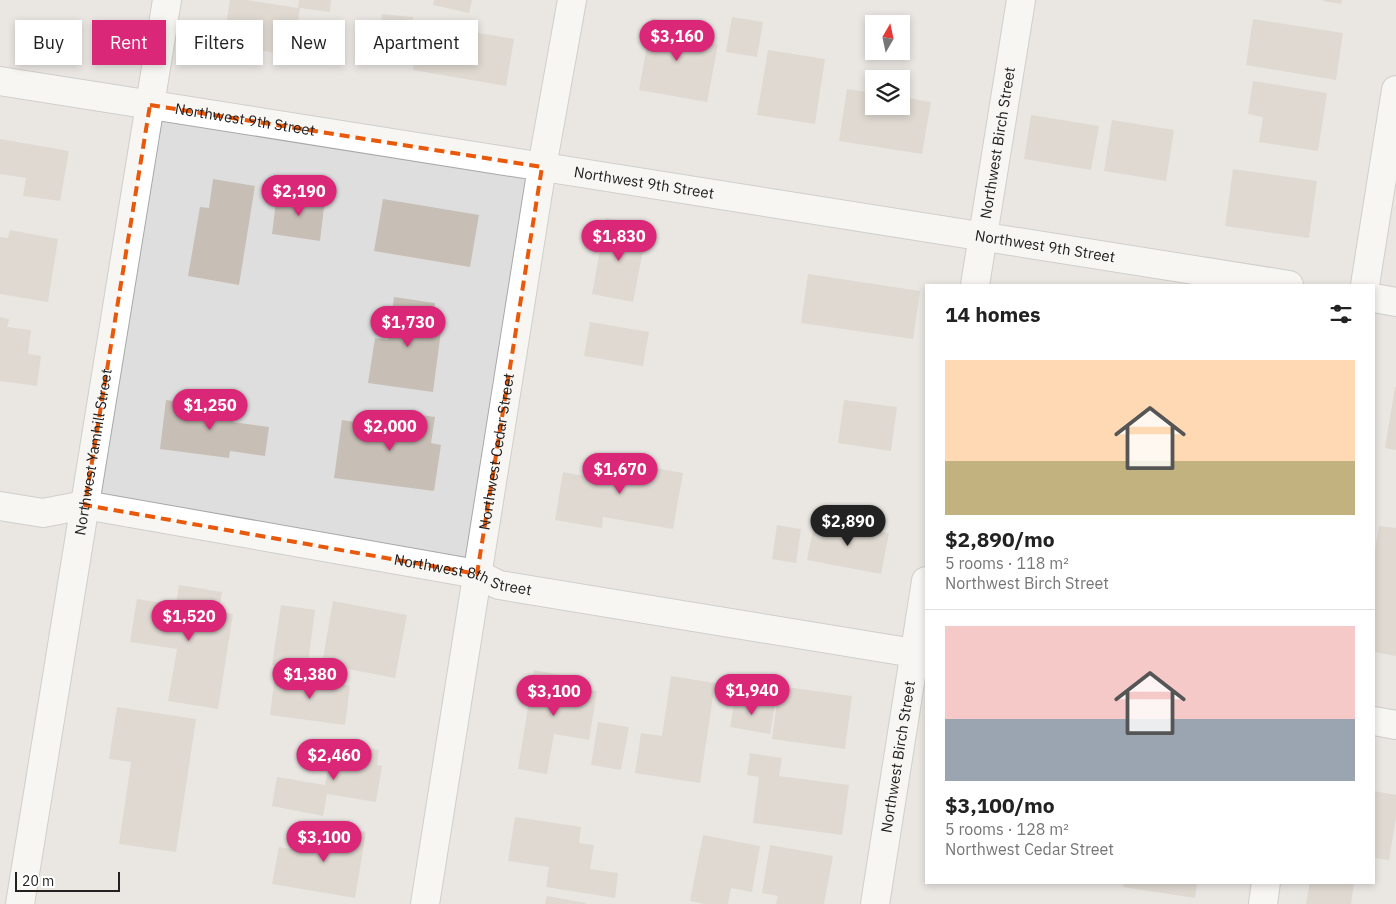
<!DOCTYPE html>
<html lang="en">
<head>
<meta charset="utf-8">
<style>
	:root { --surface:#fff; --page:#f2f2f2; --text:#222; --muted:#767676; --line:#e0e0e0; --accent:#db2777 }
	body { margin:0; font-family:"IBM Plex Sans",sans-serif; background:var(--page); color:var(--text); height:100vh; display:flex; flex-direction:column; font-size:19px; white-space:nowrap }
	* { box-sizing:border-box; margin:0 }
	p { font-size:16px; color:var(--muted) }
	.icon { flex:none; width:28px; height:28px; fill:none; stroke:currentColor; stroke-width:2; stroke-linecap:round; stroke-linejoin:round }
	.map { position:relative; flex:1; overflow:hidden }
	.side { position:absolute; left:925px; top:284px; width:450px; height:600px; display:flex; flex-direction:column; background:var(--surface); border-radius:0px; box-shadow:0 2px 8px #0003 }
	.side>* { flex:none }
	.top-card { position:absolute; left:15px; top:20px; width:475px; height:45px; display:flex; gap:10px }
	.needle { width:32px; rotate:9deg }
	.buttons { position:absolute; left:865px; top:15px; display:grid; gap:10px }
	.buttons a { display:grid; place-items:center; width:45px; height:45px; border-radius:0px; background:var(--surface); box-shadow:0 2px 8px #0003; font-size:25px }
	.scale { position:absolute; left:15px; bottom:12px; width:105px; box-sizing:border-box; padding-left:5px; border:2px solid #212121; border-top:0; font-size:14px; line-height:18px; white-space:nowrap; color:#212121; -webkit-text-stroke:4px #fff; paint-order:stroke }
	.price { position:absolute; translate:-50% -42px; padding:0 11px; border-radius:18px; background:var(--accent); color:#fff; font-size:16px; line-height:32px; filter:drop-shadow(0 1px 2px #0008) }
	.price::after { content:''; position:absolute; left:50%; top:30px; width:15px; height:11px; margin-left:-8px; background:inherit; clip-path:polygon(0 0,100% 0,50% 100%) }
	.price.current { background:#222; color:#fff }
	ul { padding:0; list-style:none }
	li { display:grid; align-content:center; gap:10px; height:265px; padding:0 20px }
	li+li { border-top:1px solid var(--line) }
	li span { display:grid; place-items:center; height:155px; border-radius:0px; color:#555 }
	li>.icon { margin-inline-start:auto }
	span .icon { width:90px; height:90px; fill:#fffc; stroke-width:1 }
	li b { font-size:21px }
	h2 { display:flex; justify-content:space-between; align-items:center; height:60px; padding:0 20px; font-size:21px }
	.chip { padding:0 18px; border-radius:0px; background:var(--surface); box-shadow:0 2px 8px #0003; font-size:18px; line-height:45px }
	.chip.current { background:var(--accent); color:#fff }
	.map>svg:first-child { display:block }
</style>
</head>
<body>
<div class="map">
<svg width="1396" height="904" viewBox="0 0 1396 904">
	<rect width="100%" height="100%" fill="#f2efe7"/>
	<!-- residential -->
	<path fill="#dfdede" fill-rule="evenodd" d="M0 0H1396V904H0ZM874 24H901V51H874ZM874 79H901V106H874ZM926 285H1374V882H926Z"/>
	<!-- building -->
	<g fill="#c7bfb6">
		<path d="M230 0H247L298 8 299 0H331L330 12 300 8 298 22 312 24 307 52 295 50 294 56 223 44Z"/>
		<path d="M434 0H472L469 13 433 5Z"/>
		<path d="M1323 0H1342L1341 4 1323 1Z"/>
		<path d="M382 14 413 17 408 56 377 52Z"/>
		<path d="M732 17 763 22 757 57 726 52Z"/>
		<path d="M652 18 690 25 687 39 718 44 707 102 639 90Z"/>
		<path d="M1253 19 1343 33 1336 80 1246 65Z"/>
		<path d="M420 23 514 39 506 86 413 70Z"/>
		<path d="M768 50 825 59 815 124 757 115Z"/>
		<path d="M1253 81 1327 93 1318 151 1259 142 1263 117 1248 114Z"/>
		<path d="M847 89 874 93V106H901V97L931 102 922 154 839 141Z"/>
		<path d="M1031 115 1099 126 1091 170 1024 159Z"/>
		<path d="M1112 120 1174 130 1166 181 1104 171Z"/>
		<path d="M0 139 69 151 60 201 23 196 26 178 0 174Z"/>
		<path d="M1233 169 1317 181 1309 238 1225 226Z"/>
		<path d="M213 179 255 186 239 285 188 276 200 207 209 208Z"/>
		<path d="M277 193 325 199 320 241 272 234Z"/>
		<path d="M383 199 479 215 470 267 374 251Z"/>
		<path d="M606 218 628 222 626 232 646 235 633 302 592 294Z"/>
		<path d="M10 230 58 239 48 302 0 294V237L8 238Z"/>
		<path d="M808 274 920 291 913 339 801 323Z"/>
		<path d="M394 297 435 303 433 322 442 323 433 392 368 383 375 338 388 340Z"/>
		<path d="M0 317 9 319 7 327 31 330 28 354 41 356 37 386 0 381Z"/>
		<path d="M590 322 649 332 643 366 584 356Z"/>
		<path d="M1395 387 1396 388V450L1385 448Z"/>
		<path d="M166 400 235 409 233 422 269 427 265 456 230 451 229 458 160 449Z"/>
		<path d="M844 400 897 407 891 451 838 443Z"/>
		<path d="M386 410 435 417 431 443 441 445 434 491 334 478 342 420 384 426Z"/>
		<path d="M592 457 683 473 673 529 603 517 602 528 555 520 563 472 589 477Z"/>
		<path d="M815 520 889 533 881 574 807 560Z"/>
		<path d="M777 525 801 529 796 563 772 559Z"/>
		<path d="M1379 526 1396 528V656L1374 652V557Z"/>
		<path d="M179 585 222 592 219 612 233 614 218 709 168 701 177 649 130 642 137 599 176 605Z"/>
		<path d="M333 601 407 615 395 678 322 664Z"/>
		<path d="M281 605 315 610 307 670 272 665Z"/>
		<path d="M534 670 578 678 576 688 597 691 589 740 554 734 547 774 518 769Z"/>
		<path d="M275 675 350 686 345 725 270 715Z"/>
		<path d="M671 676 715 683 700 783 635 773 641 733 662 736Z"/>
		<path d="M779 686 852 696 845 749 772 739Z"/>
		<path d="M735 698 775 705 770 734 730 727Z"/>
		<path d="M117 707 196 719 176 852 119 844 131 762 109 759Z"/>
		<path d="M598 722 629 727 621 770 591 765Z"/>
		<path d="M333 741 379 750 377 765 382 766 376 802 327 794 323 816 272 806 277 777 325 785Z"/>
		<path d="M750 753 782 758 779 776 849 785 842 835 753 823 759 777 747 775Z"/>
		<path d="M1374 791 1396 795V818L1389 860 1374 858Z"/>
		<path d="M515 817 581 827 579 843 594 845 590 869 618 873 615 898 546 887 549 867 508 861Z"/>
		<path d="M317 824 366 832 355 898 272 884 279 847 313 853Z"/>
		<path d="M703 835 760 846 752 892 731 888 728 904H704L690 901Z"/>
		<path d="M770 845 833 856 824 904H776L778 896 762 893Z"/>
		<path d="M1124 882H1197L1195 898 1123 887Z"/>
		<path d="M1310 882H1354L1351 904H1306Z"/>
		<path d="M547 896 586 903V904H545Z"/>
	</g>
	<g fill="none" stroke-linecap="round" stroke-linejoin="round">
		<defs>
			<g id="street">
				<path id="s1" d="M0 81 1289 285"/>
				<path id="s2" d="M975 285 1021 0"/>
				<path d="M1365 285 1396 90"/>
				<path d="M1374 298 1396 302"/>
				<path id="s3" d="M0 506 43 513 85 505 477 574 499 585 926 655"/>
				<path d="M1374 721 1396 725"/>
				<path id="s4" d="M20 904 167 0"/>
				<path id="s5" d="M425 904 542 167 572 0"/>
				<path id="s6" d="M875 904 926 581"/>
				<path d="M1263 904 1266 882"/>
			</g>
		</defs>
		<!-- street casing -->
		<use href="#street" stroke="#a8a8a8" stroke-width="30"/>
		<!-- street -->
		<use href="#street" stroke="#fff" stroke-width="28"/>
	</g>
	<!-- marked area -->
	<path d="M0 0H1396V904H0ZM150 105 542 167 477 574 85 505Z" fill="#f2efe7" fill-opacity=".55" fill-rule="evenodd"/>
	<path fill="none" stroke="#e8590c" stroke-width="4" stroke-dasharray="10 6" stroke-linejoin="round" d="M150 105 542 167 477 574 85 505Z"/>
	<g text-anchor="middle" stroke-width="4" stroke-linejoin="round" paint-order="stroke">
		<!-- street labels -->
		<g font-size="15" fill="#212121" stroke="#fff">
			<text dy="5" stroke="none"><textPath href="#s1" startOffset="248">Northwest 9th Street</textPath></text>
			<text dy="5" stroke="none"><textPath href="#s2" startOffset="144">Northwest Birch Street</textPath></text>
			<text dy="5" stroke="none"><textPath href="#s1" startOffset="652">Northwest 9th Street</textPath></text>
			<text dy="5" stroke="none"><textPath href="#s1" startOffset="1058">Northwest 9th Street</textPath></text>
			<text dy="5" stroke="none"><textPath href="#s4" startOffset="458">Northwest Yamhill Street</textPath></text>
			<text dy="5" stroke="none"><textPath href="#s5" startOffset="458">Northwest Cedar Street</textPath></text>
			<text dy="5" stroke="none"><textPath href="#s3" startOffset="471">Northwest 8th Street</textPath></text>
			<text dy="5" stroke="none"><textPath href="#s6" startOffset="149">Northwest Birch Street</textPath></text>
		</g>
	</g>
</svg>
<div class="buttons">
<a><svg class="needle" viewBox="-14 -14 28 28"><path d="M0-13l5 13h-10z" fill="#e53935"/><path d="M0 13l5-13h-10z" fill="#767676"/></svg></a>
<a><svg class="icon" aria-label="layers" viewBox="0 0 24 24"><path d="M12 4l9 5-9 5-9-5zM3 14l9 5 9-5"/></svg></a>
</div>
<div class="scale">20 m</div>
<b class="price" style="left:677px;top:62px">$3,160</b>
<b class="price" style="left:299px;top:217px">$2,190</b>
<b class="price" style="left:619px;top:262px">$1,830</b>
<b class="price" style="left:408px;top:348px">$1,730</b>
<b class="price" style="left:210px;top:431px">$1,250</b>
<b class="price" style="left:390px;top:452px">$2,000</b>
<b class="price" style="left:620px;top:495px">$1,670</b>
<b class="price current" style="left:848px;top:547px">$2,890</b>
<b class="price" style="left:189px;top:642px">$1,520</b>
<b class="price" style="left:310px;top:700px">$1,380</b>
<b class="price" style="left:752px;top:716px">$1,940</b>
<b class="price" style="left:554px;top:717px">$3,100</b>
<b class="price" style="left:334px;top:781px">$2,460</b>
<b class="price" style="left:324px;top:863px">$3,100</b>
<div class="top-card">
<a class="chip">Buy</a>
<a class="chip current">Rent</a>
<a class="chip">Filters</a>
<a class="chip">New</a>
<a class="chip">Apartment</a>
</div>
<section class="side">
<h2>14 homes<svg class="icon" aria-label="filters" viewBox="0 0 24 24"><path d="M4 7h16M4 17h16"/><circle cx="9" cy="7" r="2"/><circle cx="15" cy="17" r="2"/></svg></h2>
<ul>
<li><span style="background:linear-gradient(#ffd9b3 65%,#c2b280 0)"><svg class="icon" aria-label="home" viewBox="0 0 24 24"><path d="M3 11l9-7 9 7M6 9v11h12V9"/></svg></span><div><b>$2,890/mo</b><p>5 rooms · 118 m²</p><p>Northwest Birch Street</p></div></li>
<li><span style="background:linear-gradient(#f6c9c9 60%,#9aa5b1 0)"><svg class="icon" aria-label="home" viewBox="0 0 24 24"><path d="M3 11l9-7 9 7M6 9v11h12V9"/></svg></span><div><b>$3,100/mo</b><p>5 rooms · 128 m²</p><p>Northwest Cedar Street</p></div></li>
</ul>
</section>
</div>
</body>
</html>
